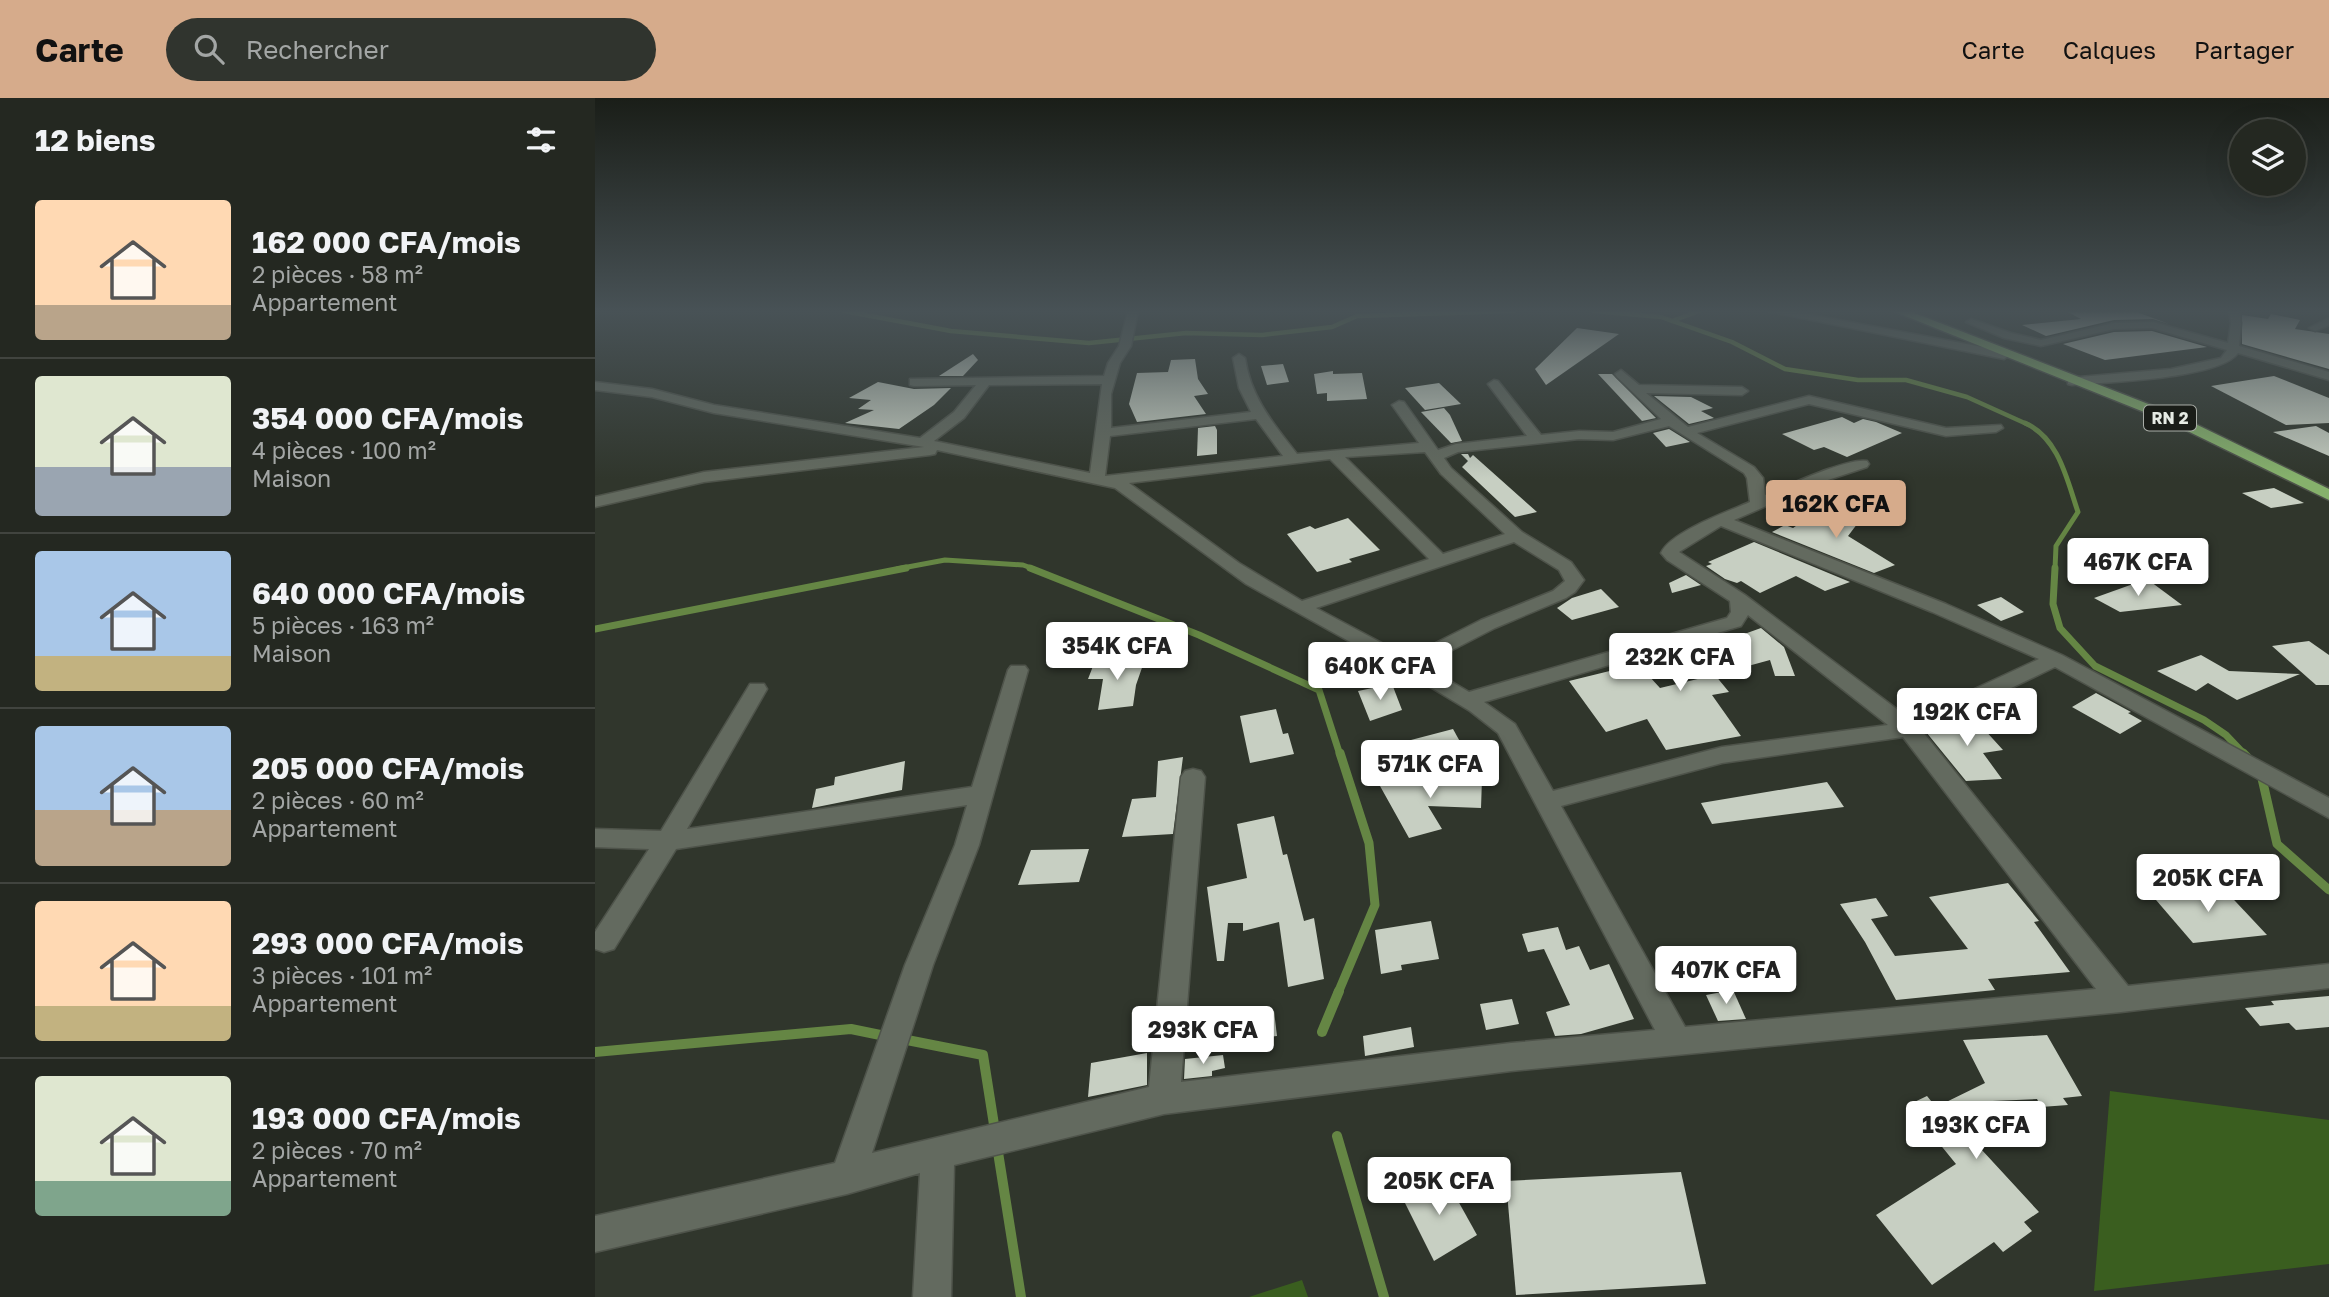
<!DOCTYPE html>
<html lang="fr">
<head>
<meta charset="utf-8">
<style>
	:root { --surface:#242821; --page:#30342e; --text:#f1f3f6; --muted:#a3a6a5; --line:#41443f; --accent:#d6ab8b }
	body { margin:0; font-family:"Golos Text",sans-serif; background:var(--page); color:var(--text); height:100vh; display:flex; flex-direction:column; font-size:26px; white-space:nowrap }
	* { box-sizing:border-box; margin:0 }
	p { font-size:23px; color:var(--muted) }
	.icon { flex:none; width:38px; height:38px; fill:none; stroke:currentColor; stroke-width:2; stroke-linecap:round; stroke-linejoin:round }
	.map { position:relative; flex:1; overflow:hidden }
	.panel { display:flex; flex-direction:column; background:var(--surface); width:595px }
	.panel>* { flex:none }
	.tools { position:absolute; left:1634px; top:21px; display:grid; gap:14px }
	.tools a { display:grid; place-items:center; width:77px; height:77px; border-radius:50%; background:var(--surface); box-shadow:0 7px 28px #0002,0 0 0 2px var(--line); font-size:35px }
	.price { position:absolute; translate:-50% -60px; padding:0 16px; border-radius:7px; background:#fff; color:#222; font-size:23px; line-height:46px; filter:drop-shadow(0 2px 4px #0008) }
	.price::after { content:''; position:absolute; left:50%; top:42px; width:21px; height:16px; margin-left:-10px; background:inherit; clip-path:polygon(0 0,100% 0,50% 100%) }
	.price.current { background:var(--accent); color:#111 }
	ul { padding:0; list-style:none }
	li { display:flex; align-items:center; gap:21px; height:175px; padding:0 35px }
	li+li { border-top:2px solid var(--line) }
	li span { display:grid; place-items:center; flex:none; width:196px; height:140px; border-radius:7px; color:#555 }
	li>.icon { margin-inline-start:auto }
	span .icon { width:84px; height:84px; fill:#fffc; stroke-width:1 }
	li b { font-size:30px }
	h2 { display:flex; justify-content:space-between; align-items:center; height:84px; padding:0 35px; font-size:30px }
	header { display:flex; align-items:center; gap:42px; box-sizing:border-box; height:98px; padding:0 35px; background:var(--accent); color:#111 }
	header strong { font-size:33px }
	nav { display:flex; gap:38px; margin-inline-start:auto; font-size:24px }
	.search { width:490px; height:63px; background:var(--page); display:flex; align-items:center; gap:18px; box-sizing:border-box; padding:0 24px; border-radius:38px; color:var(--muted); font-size:26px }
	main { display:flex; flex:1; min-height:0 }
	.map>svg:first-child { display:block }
</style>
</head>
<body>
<header>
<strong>Carte</strong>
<div class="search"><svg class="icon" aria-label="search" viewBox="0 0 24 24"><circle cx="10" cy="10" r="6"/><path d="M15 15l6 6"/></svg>Rechercher</div>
<nav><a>Carte</a><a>Calques</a><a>Partager</a></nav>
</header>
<main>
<section class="panel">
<h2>12 biens<svg class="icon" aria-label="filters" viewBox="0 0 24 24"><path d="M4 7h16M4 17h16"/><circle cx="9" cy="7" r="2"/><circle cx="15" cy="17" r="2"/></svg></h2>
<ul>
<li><span style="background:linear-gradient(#ffd9b3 75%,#b9a48a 0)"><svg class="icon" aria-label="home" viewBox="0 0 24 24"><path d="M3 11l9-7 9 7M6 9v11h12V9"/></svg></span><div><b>162 000 CFA/mois</b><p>2 pièces · 58 m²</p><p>Appartement</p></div></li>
<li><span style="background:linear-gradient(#dfe7d0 65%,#9aa5b1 0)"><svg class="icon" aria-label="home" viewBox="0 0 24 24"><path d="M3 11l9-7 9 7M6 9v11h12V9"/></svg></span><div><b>354 000 CFA/mois</b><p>4 pièces · 100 m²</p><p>Maison</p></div></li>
<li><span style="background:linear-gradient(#a9c7e8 75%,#c2b280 0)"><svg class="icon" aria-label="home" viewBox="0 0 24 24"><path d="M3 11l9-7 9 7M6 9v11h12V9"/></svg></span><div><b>640 000 CFA/mois</b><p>5 pièces · 163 m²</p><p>Maison</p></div></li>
<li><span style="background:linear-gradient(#a9c7e8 60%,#b9a48a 0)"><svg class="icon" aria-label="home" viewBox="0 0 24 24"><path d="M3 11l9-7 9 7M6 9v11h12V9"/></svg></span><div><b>205 000 CFA/mois</b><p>2 pièces · 60 m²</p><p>Appartement</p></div></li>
<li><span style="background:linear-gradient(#ffd9b3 75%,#c2b280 0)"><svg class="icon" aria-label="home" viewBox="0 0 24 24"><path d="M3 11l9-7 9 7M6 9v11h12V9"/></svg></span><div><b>293 000 CFA/mois</b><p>3 pièces · 101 m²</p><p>Appartement</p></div></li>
<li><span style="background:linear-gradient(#dfe7d0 75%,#7fa58c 0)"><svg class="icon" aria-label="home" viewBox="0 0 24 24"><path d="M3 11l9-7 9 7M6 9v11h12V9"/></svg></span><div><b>193 000 CFA/mois</b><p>2 pièces · 70 m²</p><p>Appartement</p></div></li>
</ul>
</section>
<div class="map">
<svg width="1734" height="1199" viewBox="0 0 1734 1199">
	<rect width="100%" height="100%" fill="#30362c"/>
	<!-- green -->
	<g fill="#3a5e1f">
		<path d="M1515 993 1734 1022V1166L1499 1193Z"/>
		<path d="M707 1182 713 1199H654Z"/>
	</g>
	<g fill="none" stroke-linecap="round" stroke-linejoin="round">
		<!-- stream-far4 -->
		<g stroke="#658644" stroke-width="4.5">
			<path d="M249 213 356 233 494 245 591 235 667 237 737 229 762 218 919 213"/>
			<path d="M999 213 1066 219 1137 244 1190 271 1263 282H1311L1372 299 1434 327"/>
			<path d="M1077 223 1104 213"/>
		</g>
		<!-- stream-far3 -->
		<g stroke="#658644" stroke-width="5">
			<path d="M1430 325C1464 340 1472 382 1483 414L1461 448 1460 471"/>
			<path d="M302 471 350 462 428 467 439 471"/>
		</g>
		<!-- stream-far2 -->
		<g stroke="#658644" stroke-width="7">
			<path d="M435 470 604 537 724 592 745 657"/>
			<path d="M1460 470 1458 506 1465 530 1500 568 1609 622 1631 637 1650 657"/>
			<path d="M0 531 311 470"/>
		</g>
		<!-- stream-far1 -->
		<g stroke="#658644" stroke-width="9">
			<path d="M1648 655 1652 659"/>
			<path d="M1666 676 1682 746 1734 792"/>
			<path d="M743 895 780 807 774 745 745 655"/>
		</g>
		<!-- stream -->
		<g stroke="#658644" stroke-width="10">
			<path d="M727 934 744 893"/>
			<path d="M307 941 388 957 400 1033"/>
			<path d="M0 954 256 931 295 939"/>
			<path d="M742 1038 789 1199"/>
			<path d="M402 1048 426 1199"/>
		</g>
	</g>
	<!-- building -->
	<g fill="#c7cfc2">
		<path d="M1471 213H1539L1574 226 1558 221 1519 222 1451 238 1427 227 1486 221Z"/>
		<path d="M1676 216 1705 222 1700 231 1734 236V271L1647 246V217L1673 221Z"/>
		<path d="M982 230 1024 236 951 287 940 271Z"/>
		<path d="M1557 233 1612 249 1510 262 1468 246 1519 234Z"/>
		<path d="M378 256 383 262 368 278H344Z"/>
		<path d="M600 261 603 281 613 296 599 298 611 316 542 324 534 306 542 275 573 274 576 262Z"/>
		<path d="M688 266 694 284 672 287 666 268Z"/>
		<path d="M738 273V276L767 275 772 301 732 303V295L722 296 719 276Z"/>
		<path d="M1003 276H1017L1061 320 1047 323Z"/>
		<path d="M1679 278 1734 300V325L1691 327 1616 288Z"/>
		<path d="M283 284 319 291 356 290 339 307 304 331 250 325 279 312 263 311 276 302 254 300Z"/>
		<path d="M844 285 866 306 830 312 810 290Z"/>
		<path d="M1059 298 1096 299 1118 310 1106 313 1119 320 1094 326Z"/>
		<path d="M849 310 855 317 867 343 856 345 826 314Z"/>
		<path d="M1247 319 1259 325 1268 321 1281 324 1307 335 1252 359 1229 349 1219 352 1187 336Z"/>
		<path d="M620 328 622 332V356L602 358 603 330Z"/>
		<path d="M1721 328 1734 335V358L1678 334Z"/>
		<path d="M1074 331 1095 344 1071 349 1058 335Z"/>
		<path d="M866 356H873L875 360 878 357 942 414 920 419 867 369 873 363Z"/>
		<path d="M1679 390 1709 405 1676 410 1647 395Z"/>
		<path d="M1248 411 1269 417 1253 438 1300 467 1279 475 1177 434 1190 427 1198 430 1217 417 1237 425Z"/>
		<path d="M753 420 785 452 754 461 757 464 722 474 692 436 715 428 720 431Z"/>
		<path d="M1159 444 1255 484 1230 493 1201 478 1165 495 1146 483 1142 485 1130 481 1111 468 1117 466 1113 464Z"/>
		<path d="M1091 477 1106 487 1077 495 1074 485Z"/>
		<path d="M1552 481 1587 507 1525 514 1499 500Z"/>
		<path d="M1006 491 1024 509 977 522 962 510 977 500Z"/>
		<path d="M1406 499 1429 514 1406 523 1382 507Z"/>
		<path d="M1166 530 1189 549 1200 578H1180L1175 562 1120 577 1134 594 1117 597 1146 638 1071 652 1052 621 1011 634 974 583 1043 566 1065 590 1111 579 1093 560 1133 549 1127 544Z"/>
		<path d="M1714 543 1734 557V587H1721L1677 548Z"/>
		<path d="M1606 557 1634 573 1705 576 1642 602 1613 585 1601 593 1562 573Z"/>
		<path d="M550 561 541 587 538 608 503 612 508 581H493L500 563Z"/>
		<path d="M797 586 807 612 775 623 763 593Z"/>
		<path d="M1501 595 1536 614 1533 615 1547 623 1525 636 1477 609Z"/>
		<path d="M681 611 688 636 693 635 699 656 655 665 645 618Z"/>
		<path d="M1373 616 1391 629 1388 630 1408 652 1388 655 1407 681 1371 683 1331 634Z"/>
		<path d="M858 631 868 649 826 659 816 642Z"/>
		<path d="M588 659 578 736 527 739 537 701 561 699 563 663Z"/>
		<path d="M310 663 307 692 217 710 221 691 239 687 240 679Z"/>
		<path d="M816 679 887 681 886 710 833 708 847 731 814 740 785 688Z"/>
		<path d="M1232 684 1249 709 1117 726 1106 705Z"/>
		<path d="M679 718 688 757 692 756 709 823 719 820 729 881 693 889 684 824 648 833V825H633L629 863H622L612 789 652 780 642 726Z"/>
		<path d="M494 751 484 784 423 787 436 752Z"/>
		<path d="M1413 785 1444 823 1439 824 1475 874 1393 881 1400 892 1301 902 1270 844 1245 806 1281 800 1293 818 1276 821 1300 858 1373 851 1334 799Z"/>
		<path d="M1626 788 1672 837 1598 845 1555 795Z"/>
		<path d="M836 823 844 861 806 867 807 872 786 876 780 832Z"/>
		<path d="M963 829 971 852 984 848 995 872 1014 866 1039 921 986 936 960 938 951 914 975 907 949 851 933 854 927 836Z"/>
		<path d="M1138 892 1151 921 1123 923 1111 897Z"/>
		<path d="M1734 898V929L1701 932 1694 925 1665 928 1650 910 1679 907 1676 903Z"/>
		<path d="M917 901 924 926 891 932 885 906Z"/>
		<path d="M679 913 682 938 655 941 654 917Z"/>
		<path d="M816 929 819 949 770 958 768 938Z"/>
		<path d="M1452 937 1487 998 1468 1000 1473 1007 1446 1009 1442 1001 1374 1004 1395 1028 1374 1038 1444 1114 1429 1124 1437 1133 1408 1154 1399 1144 1337 1187 1281 1117 1361 1066 1313 1007 1332 998 1341 1009 1390 985 1368 942Z"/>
		<path d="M552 955V987L493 999 496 965Z"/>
		<path d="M628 957 630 970 617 973V978L589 981 590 961Z"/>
		<path d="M1086 1074 1111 1186 921 1197 911 1083Z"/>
		<path d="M848 1076 882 1137 839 1163 807 1099Z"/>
	</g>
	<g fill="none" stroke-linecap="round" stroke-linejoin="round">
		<defs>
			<g id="street">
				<path d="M533 213H543L536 248 525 265 516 296V330L656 314 644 290 638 260 644 256 650 260C656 300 678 325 702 356L824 345 797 307 804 303 809 304 843 352 861 346 932 338 893 286 899 282 903 283 946 337 984 333 1018 334 1066 321 1022 279 1020 276 1026 272 1044 287 1147 289 1153 293 1147 297 1051 295 1093 329 1214 298 1351 330 1406 327 1408 330 1401 334 1351 338 1214 306 1102 335 1159 369 1168 380 1170 397C1190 389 1253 359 1272 363L1274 366 1272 369 1227 384 1139 422 1351 506 1467 557 1734 700V720L1460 569 1327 633 1533 888 1734 866V890L1526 914 916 973 569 1016 359 1067 356 1199H318L325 1075 252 1096 0 1154V1118L240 1065 310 867 360 747 372 707 81 751 19 851 9 854 0 851V834L54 751 0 749V731L66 733 152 591 155 586H169L172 591 92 731 377 689 413 572 416 568H430L433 572 384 747 338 867 277 1055 554 989 586 679 590 673 598 671 606 673 610 679 586 984 916 945 1060 932 903 635 875 613 822 581 651 486 520 390 342 352 340 356 335 357 109 384 0 409V399L109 374 329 349 119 315 57 299 0 292V284L57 291 119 307 325 340 359 314 381 287 319 288 315 287V281L509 278 513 265 524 248ZM507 286 495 375 339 343 369 320 394 287ZM661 321 688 358 510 378 515 338ZM1074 328 1149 375 1152 380 1155 404C1134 413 1075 434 1066 455L1072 462 1135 503 1136 514 1132 520 874 594 828 567 900 530 971 500 980 494 989 482 976 464 927 434 856 370 849 360 863 354 984 341 1018 342ZM830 354 846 376 910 436 848 456 750 359ZM735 361 834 461 707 503 644 465 534 385ZM1126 428 1337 514 1444 561 1315 621 1150 497 1084 454ZM919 444 964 472 970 483 958 493 886 522 813 559 721 510ZM1153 517 1293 627 1127 649 958 693 920 626 889 604 1146 528ZM1308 639 1501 891 1090 929 966 708 1127 665Z"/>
				<path d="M1172 213H1196L1409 253 1415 257 1409 261Z"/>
				<path d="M1634 213H1644L1646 225 1644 248 1734 274V282L1643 255C1625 281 1511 284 1477 287L1473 286V280L1576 271 1626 260 1632 252 1557 230 1519 231 1446 248 1409 240 1371 224 1376 221 1416 235 1446 242 1519 225 1558 224 1633 245 1636 225Z"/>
				<path d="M1734 220V227L1720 233 1714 230Z"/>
			</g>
			<path id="highway" d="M1298 213H1314L1584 318 1734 391V402L1574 324Z"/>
		</defs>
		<!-- street casing -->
		<use href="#street" stroke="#4e534a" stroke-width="3"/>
		<!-- highway casing -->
		<use href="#highway" stroke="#4e534a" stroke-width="3"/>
		<!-- street -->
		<use href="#street" fill="#636a5f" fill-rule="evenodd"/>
		<!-- highway -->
		<use href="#highway" fill="#86b16c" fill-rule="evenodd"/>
	</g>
	<!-- sky -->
	<linearGradient id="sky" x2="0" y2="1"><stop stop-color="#1a1e18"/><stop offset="0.56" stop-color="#485256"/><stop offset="1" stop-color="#485256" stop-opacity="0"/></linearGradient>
	<rect width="1734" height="381" fill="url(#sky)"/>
	<g text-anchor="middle" stroke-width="7" stroke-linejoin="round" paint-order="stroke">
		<!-- shield labels -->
		<rect fill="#1a1d18" stroke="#a9ada7" stroke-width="2" x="1549" y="307.5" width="52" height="25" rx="5"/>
		<g font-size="16" font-weight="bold" fill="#e6ebe4">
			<text x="1575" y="326">RN 2</text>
		</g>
	</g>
</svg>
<div class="tools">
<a><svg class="icon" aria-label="layers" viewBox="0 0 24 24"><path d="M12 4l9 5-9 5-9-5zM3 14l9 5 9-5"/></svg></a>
</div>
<b class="price current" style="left:1241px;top:442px">162K CFA</b>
<b class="price" style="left:1543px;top:500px">467K CFA</b>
<b class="price" style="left:522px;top:584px">354K CFA</b>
<b class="price" style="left:1085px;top:595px">232K CFA</b>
<b class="price" style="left:785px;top:604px">640K CFA</b>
<b class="price" style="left:1372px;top:650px">192K CFA</b>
<b class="price" style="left:835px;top:702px">571K CFA</b>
<b class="price" style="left:1613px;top:816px">205K CFA</b>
<b class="price" style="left:1131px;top:908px">407K CFA</b>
<b class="price" style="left:608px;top:968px">293K CFA</b>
<b class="price" style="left:1381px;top:1063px">193K CFA</b>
<b class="price" style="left:844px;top:1119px">205K CFA</b>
</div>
</main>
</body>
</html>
